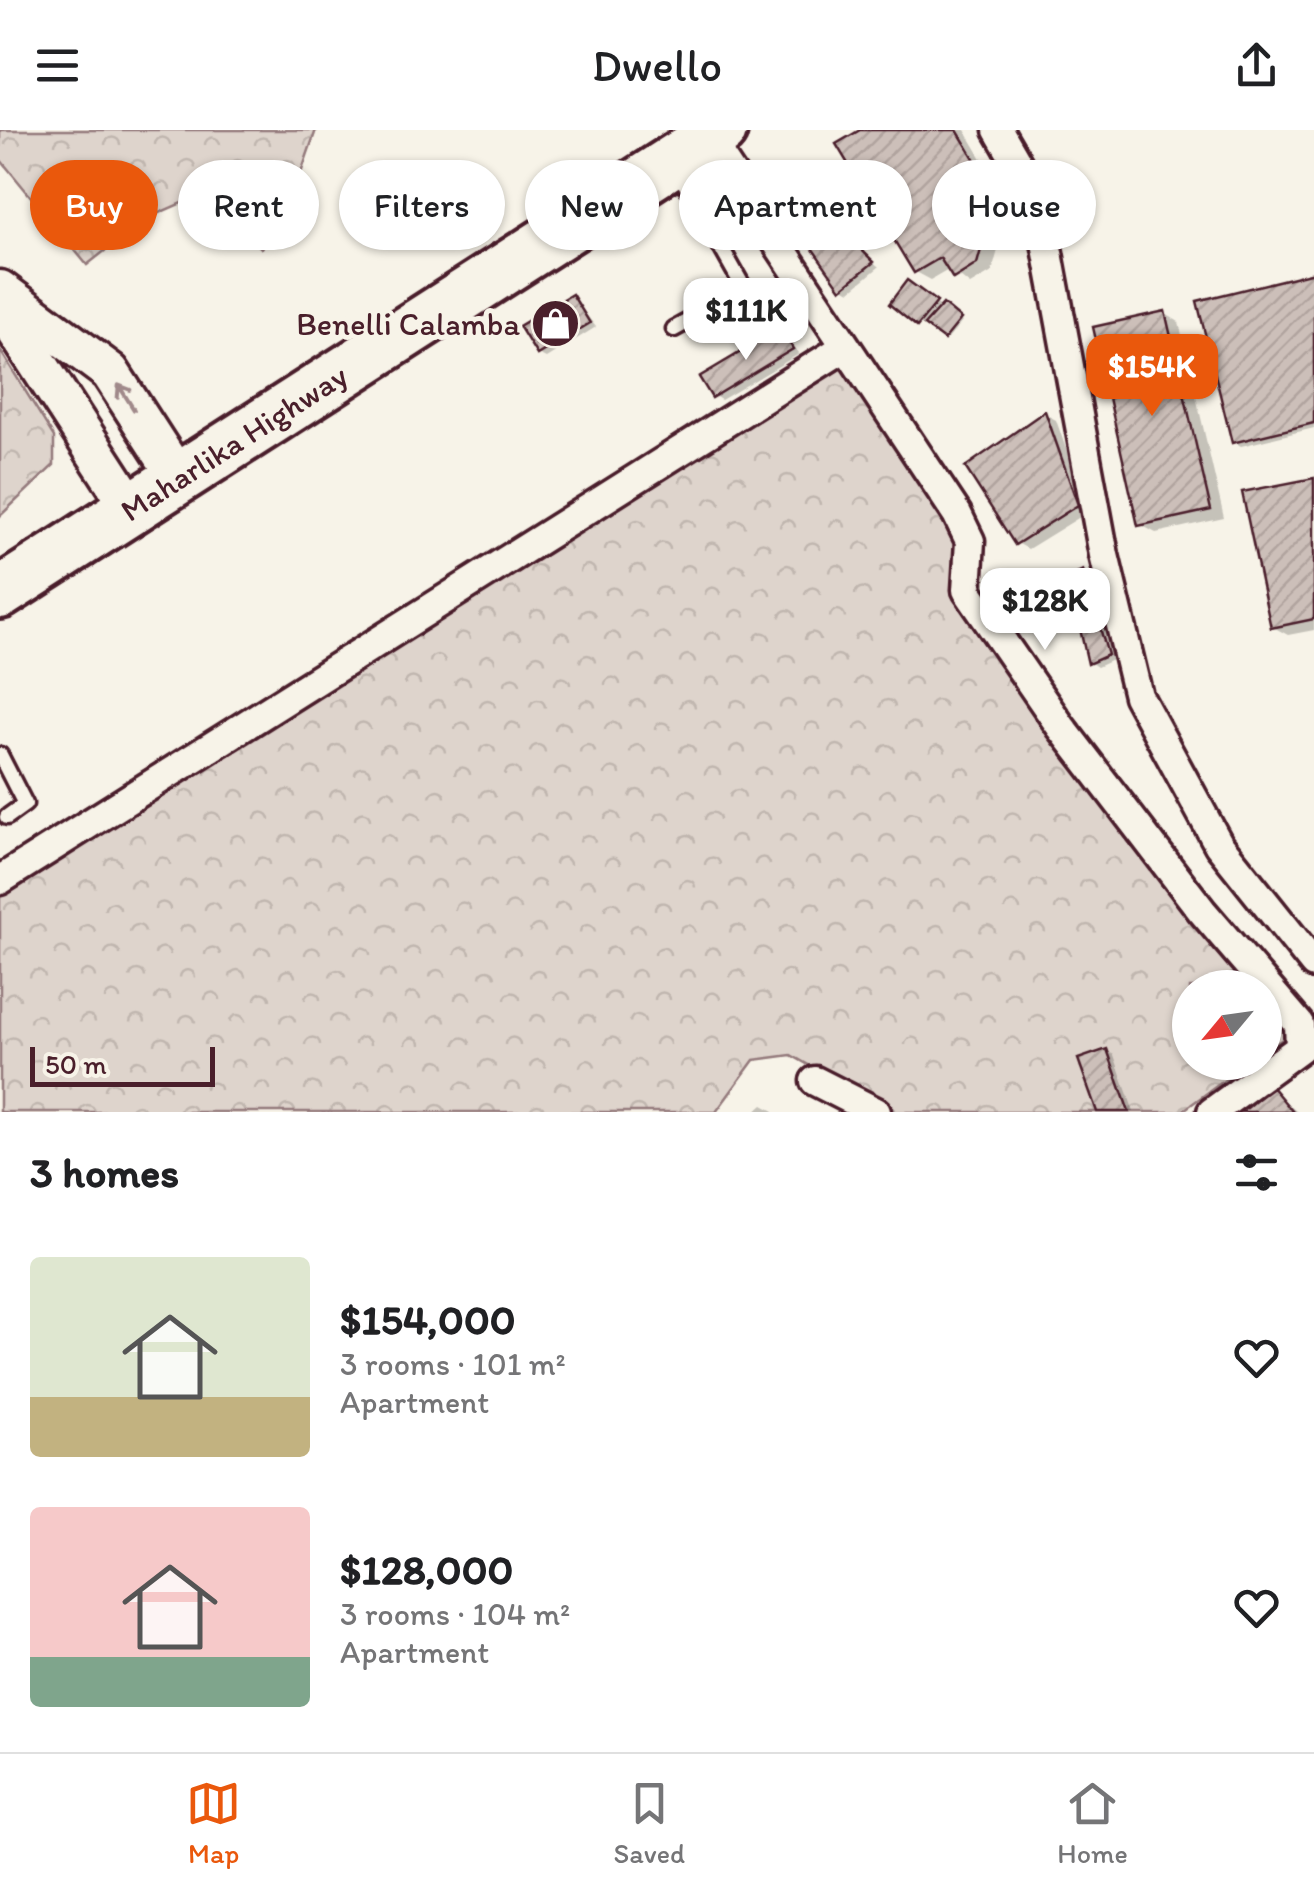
<!DOCTYPE html>
<html lang="en">
<head>
<meta charset="utf-8">
<style>
	:root { --surface:#fff; --page:#f2f2f2; --text:#202124; --muted:#757577; --line:#e0e0e0; --accent:#ea580c }
	body { margin:0; font-family:Itim,sans-serif; background:var(--page); color:var(--text); height:100vh; display:flex; flex-direction:column; font-size:38px; white-space:nowrap }
	* { box-sizing:border-box; margin:0 }
	p { font-size:32px; color:var(--muted) }
	.icon { flex:none; width:55px; height:55px; fill:none; stroke:currentColor; stroke-width:2; stroke-linecap:round; stroke-linejoin:round }
	.map { position:relative; height:982px; overflow:hidden }
	.details { display:flex; flex-direction:column; background:var(--surface); flex:1 }
	.details>* { flex:none }
	.banner { position:absolute; left:30px; top:30px; width:1255px; height:90px; display:flex; gap:20px }
	.needle { width:65px; rotate:241deg }
	.tools { position:absolute; left:1172px; top:840px; display:grid; gap:20px }
	.tools a { display:grid; place-items:center; width:110px; height:110px; border-radius:50%; background:var(--surface); box-shadow:0 2px 8px #0004; font-size:50px }
	.scale { position:absolute; left:30px; bottom:25px; width:185px; box-sizing:border-box; padding-left:10px; border:5px solid #4a1f2b; border-top:0; font-size:28px; line-height:35px; white-space:nowrap; color:#4a1f2b; -webkit-text-stroke:8px #f7f3e8; paint-order:stroke }
	.price { position:absolute; translate:-50% -85px; padding:0 22px; border-radius:20px; background:#fff; color:#222; font-size:32px; line-height:65px; filter:drop-shadow(0 2px 5px #0008) }
	.price::after { content:''; position:absolute; left:50%; top:60px; width:30px; height:22px; margin-left:-15px; background:inherit; clip-path:polygon(0 0,100% 0,50% 100%) }
	.price.active { background:var(--accent); color:#fff }
	ul { padding:0; list-style:none }
	li { display:flex; align-items:center; gap:30px; height:250px; padding:0 30px }
	li span { display:grid; place-items:center; flex:none; width:280px; height:200px; border-radius:10px; color:#555 }
	li>.icon { margin-inline-start:auto }
	span .icon { width:120px; height:120px; fill:#fffc; stroke-width:1 }
	li b { font-size:42px }
	h2 { display:flex; justify-content:space-between; align-items:center; height:120px; padding:0 30px; font-size:42px }
	.tag { padding:0 35px; border-radius:45px; background:var(--surface); box-shadow:0 2px 8px #0004; font-size:35px; line-height:90px }
	.tag.active { background:var(--accent); color:#fff }
	header { display:flex; justify-content:space-between; align-items:center; height:130px; padding:0 30px; background:var(--surface); font-size:45px; font-weight:600 }
	.tab-bar { display:flex; justify-content:space-around; align-items:center; height:140px; border-top:2px solid var(--line); background:var(--surface); font-size:28px; color:var(--muted) }
	.tab-bar a { display:grid; justify-items:center; gap:5px }
	.tab-bar .active { color:var(--accent) }
	.map>svg:first-child { display:block }
</style>
</head>
<body>
<header><svg class="icon" aria-label="menu" viewBox="0 0 24 24"><path d="M4 6h16M4 12h16M4 18h16"/></svg>Dwello<svg class="icon" aria-label="share" viewBox="0 0 24 24"><path d="M12 15V3M7 8l5-5 5 5M5 13v7h14v-7"/></svg></header>
<div class="map">
<svg width="1314" height="982" viewBox="0 0 1314 982">
	<defs>
		<pattern id="forest-crowns" width="20" height="18" patternUnits="userSpaceOnUse" patternTransform="scale(2.5)"><rect width="20" height="18" fill="#ded4cc"/><path d="M2 6a3 3 0 1 1 6 0M12 15a3 3 0 1 1 6 0" fill="none" stroke="#c0b6af"/></pattern>
		<pattern id="building-hatch" width="6" height="6" patternUnits="userSpaceOnUse" patternTransform="scale(2.5)"><rect width="6" height="6" fill="#ccbfb9"/><path d="M-1 1l2-2M0 6l6-6M5 7l2-2" fill="none" stroke="#b1a49f"/></pattern>
	</defs>
	<rect width="100%" height="100%" fill="#f7f3e8"/>
	<filter id="ink" filterUnits="userSpaceOnUse"><feTurbulence type="fractalNoise" baseFrequency=".01" numOctaves="2"/><feDisplacementMap in="SourceGraphic" scale="20" xChannelSelector="R" yChannelSelector="G"/><feConvolveMatrix kernelMatrix="1 2 1 2 8 2 1 2 1" color-interpolation-filters="sRGB"/></filter>
	<g filter="url(#ink)">
		<!-- forest -->
		<g fill="url(#forest-crowns)" stroke="#947a7c" stroke-width="2.5">
			<path d="M0 0H316L291 72 261 118 209 61 145 89 87 135 0 29Z"/>
			<path d="M0 220 54 307V335L0 386Z"/>
			<path d="M842 222 956 382 967 450 1303 895 1265 921V858H1190V932L1248 933 1181 982H891L791 925 754 930 716 982H0V759Z"/>
		</g>
		<!-- shadow -->
		<g fill="#0003">
			<path d="M865 0H965L1010 76 992 142 970 155 950 139 931 150 916 142Z"/>
			<path d="M823 85 879 137 850 161 843 157Z"/>
			<path d="M1314 145V298L1241 316 1234 312Z"/>
			<path d="M914 158 962 192 948 209 929 195 926 198 919 194Z"/>
			<path d="M572 167 596 197 546 228 538 224Z"/>
			<path d="M1164 183 1179 192 1224 388 1156 403 1141 395Z"/>
			<path d="M781 201 799 224 721 270 714 266Z"/>
			<path d="M1045 284 1056 290 1088 382 1028 419 1017 413Z"/>
			<path d="M1314 350V500L1288 505 1273 497Z"/>
			<path d="M1083 443 1090 446 1114 529 1097 537 1091 533 1079 482 1070 487 1062 482Z"/>
			<path d="M1107 921 1114 925 1134 982H1100Z"/>
			<path d="M1273 960 1297 982H1235L1249 980Z"/>
			<path d="M763 975 774 981V982H755Z"/>
		</g>
		<!-- building -->
		<g fill="url(#building-hatch)" stroke="#4a1f2b" stroke-width="2.5">
			<path d="M860 0H957L996 65 977 134 953 149 940 128 914 143 836 14Z"/>
			<path d="M823 82 874 132 841 159 798 98Z"/>
			<path d="M1314 142V293L1232 313 1197 171Z"/>
			<path d="M907 150 937 172 917 197 889 174Z"/>
			<path d="M572 164 590 193 537 225 519 196Z"/>
			<path d="M943 174 961 189 944 210 924 195Z"/>
			<path d="M1165 181 1211 380 1138 396 1093 197Z"/>
			<path d="M781 198 793 219 712 268 699 247Z"/>
			<path d="M1045 281 1078 375 1015 415 965 337Z"/>
			<path d="M1314 348V489L1271 498 1242 362Z"/>
			<path d="M1083 440 1108 525 1088 534 1075 477 1061 484 1046 458Z"/>
			<path d="M1107 919 1129 982H1097L1078 929Z"/>
			<path d="M1272 957 1293 982H1231L1242 973 1247 978Z"/>
		</g>
		<g fill="none" stroke-linecap="round" stroke-linejoin="round">
			<defs>
				<g id="lane">
					<path d="M674 199 745 160 677 39"/>
					<path d="M0 625 25 674 7 687"/>
				</g>
				<g id="street">
					<path d="M998 0 1038 69 1104 425 1138 566 1219 715 1314 834"/>
					<path d="M707 7 957 384 970 411 967 460 1061 597 1202 781 1299 894 1300 918 1212 982"/>
					<path d="M0 750 845 217"/>
					<path d="M815 951 876 982"/>
				</g>
				<g id="secondary">
					<path d="M0 160 110 242 179 349"/>
					<path d="M0 175 132 379"/>
				</g>
				<g id="highway">
					<path id="s1" d="M0 463 721 0"/>
				</g>
			</defs>
			<!-- lane casing -->
			<use href="#lane" stroke="#4a1f2b" stroke-width="21"/>
			<!-- street casing -->
			<use href="#street" stroke="#4a1f2b" stroke-width="35"/>
			<!-- secondary casing -->
			<use href="#secondary" stroke="#4a1f2b" stroke-width="45"/>
			<!-- highway casing -->
			<use href="#highway" stroke="#4a1f2b" stroke-width="58"/>
			<!-- lane -->
			<use href="#lane" stroke="#f7f3e8" stroke-width="14"/>
			<!-- street -->
			<use href="#street" stroke="#f7f3e8" stroke-width="28"/>
			<!-- secondary -->
			<use href="#secondary" stroke="#f7f3e8" stroke-width="38"/>
			<!-- highway -->
			<use href="#highway" stroke="#f7f3e8" stroke-width="50"/>
		</g>
		<!-- one-way arrows -->
		<defs><path id="oneway-shaft" d="M-6 0H5M1.5-3L5.5 0L1.5 3" fill="none" stroke-width="1.6" stroke-linecap="round" stroke-linejoin="round" transform="scale(2.5)"/></defs>
		<use stroke="#a0898a" href="#oneway-shaft" transform="translate(126 267) rotate(-122)"/>
	</g>
	<!-- icons -->
	<defs>
		<symbol id="shop-disc" viewBox="-11 -11 22 22"><circle r="9.5" fill="#4a1f2b" stroke="#f7f3e8"/><path d="M-5-2.5h2.3a2.7 3.5 0 0 1 5.4 0H5L5.5 6h-11ZM-1.5-2.5h3a1.5 2.3 0 0 0-3 0Z" fill="#fff"/></symbol>
	</defs>
	<g fill-rule="evenodd">
		<use href="#shop-disc" x="528" y="166" width="55" height="55"/>
	</g>
	<g text-anchor="middle" stroke-width="10" stroke-linejoin="round" paint-order="stroke">
		<!-- poi labels -->
		<g font-size="32" fill="#4a1f2b" stroke="#f7f3e8" text-anchor="end">
			<text x="520" y="205">Benelli Calamba</text>
		</g>
		<!-- street labels -->
		<g font-size="32" fill="#4a1f2b" stroke="#f7f3e8">
			<text dy="11" stroke="none"><textPath href="#s1" startOffset="278">Maharlika Highway</textPath></text>
		</g>
	</g>
</svg>
<div class="tools">
<a><svg class="needle" viewBox="-14 -14 28 28"><path d="M0-13l5 13h-10z" fill="#e53935"/><path d="M0 13l5-13h-10z" fill="#757577"/></svg></a>
</div>
<div class="scale">50 m</div>
<b class="price" style="left:746px;top:233px">$111K</b>
<b class="price active" style="left:1152px;top:289px">$154K</b>
<b class="price" style="left:1045px;top:523px">$128K</b>
<div class="banner">
<a class="tag active">Buy</a>
<a class="tag">Rent</a>
<a class="tag">Filters</a>
<a class="tag">New</a>
<a class="tag">Apartment</a>
<a class="tag">House</a>
</div>
</div>
<section class="details">
<h2>3 homes<svg class="icon" aria-label="filters" viewBox="0 0 24 24"><path d="M4 7h16M4 17h16"/><circle cx="9" cy="7" r="2"/><circle cx="15" cy="17" r="2"/></svg></h2>
<ul>
<li><span style="background:linear-gradient(#dfe7d0 70%,#c2b280 0)"><svg class="icon" aria-label="home" viewBox="0 0 24 24"><path d="M3 11l9-7 9 7M6 9v11h12V9"/></svg></span><div><b>$154,000</b><p>3 rooms · 101 m²</p><p>Apartment</p></div><svg class="icon" aria-label="heart" viewBox="0 0 24 24"><path d="M12 20l-8-8c-3-5 5-10 8-4 3-6 11-1 8 4z"/></svg></li>
<li><span style="background:linear-gradient(#f6c9c9 75%,#7fa58c 0)"><svg class="icon" aria-label="home" viewBox="0 0 24 24"><path d="M3 11l9-7 9 7M6 9v11h12V9"/></svg></span><div><b>$128,000</b><p>3 rooms · 104 m²</p><p>Apartment</p></div><svg class="icon" aria-label="heart" viewBox="0 0 24 24"><path d="M12 20l-8-8c-3-5 5-10 8-4 3-6 11-1 8 4z"/></svg></li>
</ul>
</section>
<nav class="tab-bar">
<a class="active"><svg class="icon" aria-label="map" viewBox="0 0 24 24"><path d="M3 6l6-2 6 2 6-2v14l-6 2-6-2-6 2zM9 4v14M15 6v14"/></svg>Map</a>
<a><svg class="icon" aria-label="saved" viewBox="0 0 24 24"><path d="M7 4h10v16l-5-4-5 4z"/></svg>Saved</a>
<a><svg class="icon" aria-label="home" viewBox="0 0 24 24"><path d="M3 11l9-7 9 7M6 9v11h12V9"/></svg>Home</a>
</nav>
</body>
</html>
